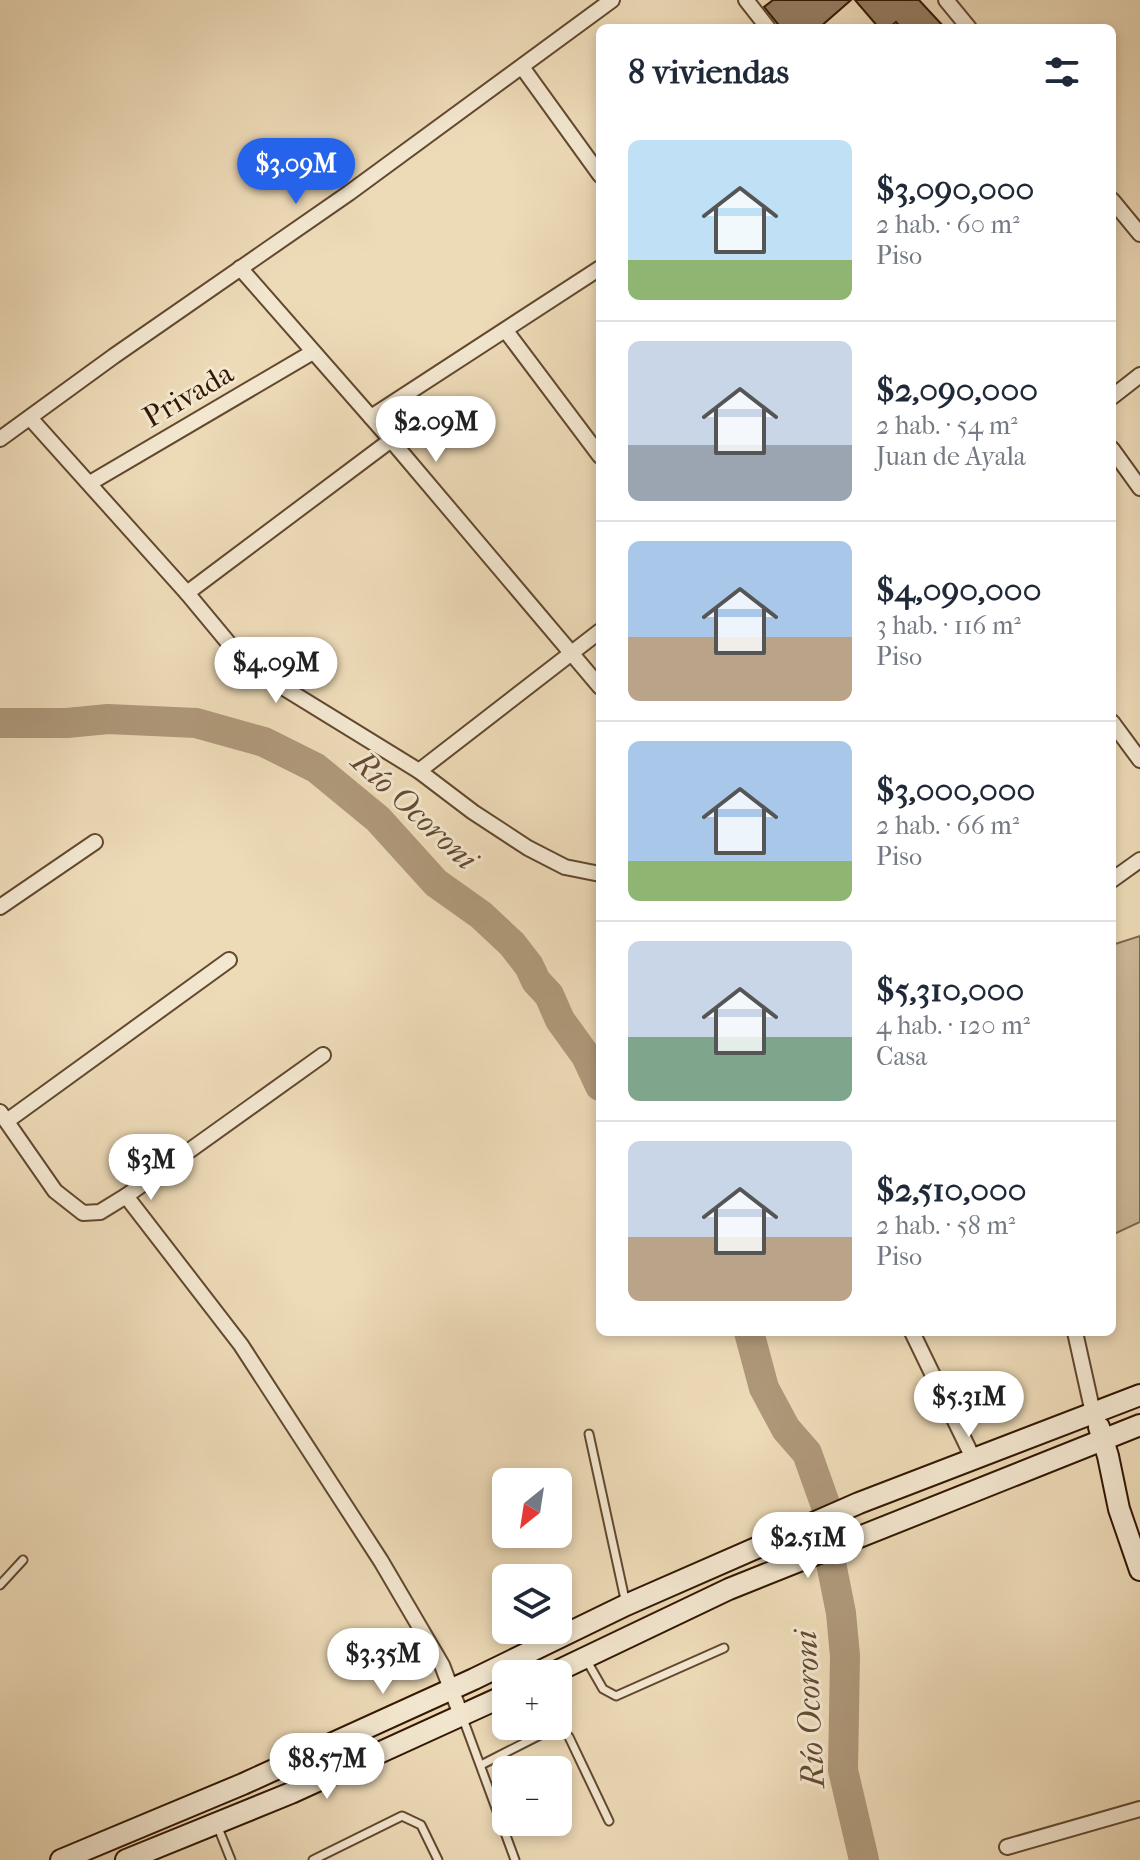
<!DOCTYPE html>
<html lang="es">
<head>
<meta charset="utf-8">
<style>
	:root { --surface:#fff; --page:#f6f6f7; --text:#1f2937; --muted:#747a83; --line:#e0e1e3; --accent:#2563eb }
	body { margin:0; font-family:"IM FELL French Canon",serif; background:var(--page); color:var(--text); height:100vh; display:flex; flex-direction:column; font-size:30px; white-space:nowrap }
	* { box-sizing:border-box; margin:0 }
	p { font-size:26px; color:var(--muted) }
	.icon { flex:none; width:44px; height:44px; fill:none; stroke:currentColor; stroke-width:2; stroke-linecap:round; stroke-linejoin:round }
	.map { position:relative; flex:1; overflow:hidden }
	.panel { position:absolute; left:596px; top:24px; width:520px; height:1312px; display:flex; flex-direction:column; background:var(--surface); border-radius:12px; box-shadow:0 4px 12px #0003 }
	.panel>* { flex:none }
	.needle { width:52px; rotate:210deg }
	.controls { position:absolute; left:492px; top:1468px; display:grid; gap:16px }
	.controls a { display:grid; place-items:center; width:80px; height:80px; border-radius:12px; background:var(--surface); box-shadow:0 4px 12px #0003; font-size:40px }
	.price { position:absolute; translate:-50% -68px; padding:0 18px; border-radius:28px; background:#fff; color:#222; font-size:26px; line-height:52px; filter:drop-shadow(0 2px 4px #0008) }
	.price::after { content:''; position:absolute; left:50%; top:48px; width:24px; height:18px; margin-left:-12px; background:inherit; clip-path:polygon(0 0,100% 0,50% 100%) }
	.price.active { background:var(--accent); color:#fff }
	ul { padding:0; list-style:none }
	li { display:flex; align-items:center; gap:24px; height:200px; padding:0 32px }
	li+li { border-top:2px solid var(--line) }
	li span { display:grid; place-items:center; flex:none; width:224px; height:160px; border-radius:12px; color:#555 }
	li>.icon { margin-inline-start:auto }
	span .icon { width:96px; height:96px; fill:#fffc; stroke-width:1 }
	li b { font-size:34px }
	h2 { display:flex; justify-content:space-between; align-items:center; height:96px; padding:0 32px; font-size:34px }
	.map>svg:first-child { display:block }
</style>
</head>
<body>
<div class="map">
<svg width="1140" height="1860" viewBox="0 0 1140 1860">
	<rect width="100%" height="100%" fill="#eddab7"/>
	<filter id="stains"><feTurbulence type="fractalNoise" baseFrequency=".0025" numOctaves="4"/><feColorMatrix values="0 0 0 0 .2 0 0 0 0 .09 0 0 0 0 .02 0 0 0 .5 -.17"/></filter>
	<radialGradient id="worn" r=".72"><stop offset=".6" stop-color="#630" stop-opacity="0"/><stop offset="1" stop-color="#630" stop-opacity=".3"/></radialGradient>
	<!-- green -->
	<path fill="#cdb998" stroke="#80684d" stroke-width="2" d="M1140 936V1222L1112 1235V945Z"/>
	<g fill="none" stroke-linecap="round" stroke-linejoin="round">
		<!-- river -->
		<g stroke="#ae9879" stroke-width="30">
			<path d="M0 723H67L108 719 196 723 264 742 316 768 378 819 436 883 481 915 512 944 529 966 536 981 549 995 560 1020 586 1056 600 1086"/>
			<path d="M749 1332 764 1388 786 1429 807 1453 828 1512 829 1553 841 1613 845 1656 843 1770 864 1860"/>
		</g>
	</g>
	<!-- building -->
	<g fill="#947c60" stroke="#331702" stroke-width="2">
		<path d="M773 0H851L819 28H781L764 7Z"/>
		<path d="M855 0H919L945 28H901L896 22 889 28H879Z"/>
	</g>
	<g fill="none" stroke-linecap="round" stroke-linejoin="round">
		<defs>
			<g id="lane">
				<path d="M589 1434 626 1604"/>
				<path d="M0 1585 23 1560"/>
				<path d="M587 1661 603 1689 616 1696 724 1648"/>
				<path d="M462 1716 515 1860"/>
				<path d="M481 1765 548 1731C558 1729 562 1730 569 1737L609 1821"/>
				<path d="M217 1825 231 1860"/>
				<path d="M313 1860 402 1816 421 1825 438 1860"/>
			</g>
			<g id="street">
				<path d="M746 0 768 28"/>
				<path d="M946 0 969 28"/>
				<path d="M522 67 600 175"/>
				<path d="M1112 200 1140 234"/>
				<path d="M240 268 391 440 600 687"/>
				<path d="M506 331 600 456"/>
				<path d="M1112 397 1140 375"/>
				<path d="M371 417 600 268"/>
				<path d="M30 418 187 593 241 658 276 683 419 771 473 812 528 848 565 867 600 874"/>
				<path d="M0 439 114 356 349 193 612 0"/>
				<path d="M1112 449 1140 488"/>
				<path d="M90 483 313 352"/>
				<path d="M187 593 391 440"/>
				<path d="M1112 722 1140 760"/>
				<path d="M419 771 600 631"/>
				<path d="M1112 880 1140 860"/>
				<path d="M0 907 95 842"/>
				<path d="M0 1112 55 1191 83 1213 100 1212 126 1196 323 1055"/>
				<path d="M7 1121 229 960"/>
				<path d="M126 1196 241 1345 381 1561 442 1665 461 1715"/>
				<path d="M912 1332 974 1460"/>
				<path d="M1075 1332 1093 1413"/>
				<path d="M1007 1847 1140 1809"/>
			</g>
			<g id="secondary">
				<path d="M1099 1427 1108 1456 1119 1509 1140 1570"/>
				<path d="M551 1674 729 1589 1140 1425"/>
				<path d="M61 1860 243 1784 474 1679 626 1605 859 1503 1140 1395"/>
				<path d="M126 1860 291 1793 506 1695"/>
			</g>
		</defs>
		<!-- lane casing -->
		<use href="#lane" stroke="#62482f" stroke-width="11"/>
		<!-- street casing -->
		<use href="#street" stroke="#62482f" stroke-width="18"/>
		<!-- secondary casing -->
		<use href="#secondary" stroke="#331702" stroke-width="24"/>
		<!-- lane -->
		<use href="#lane" stroke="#f3e7d0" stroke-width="7"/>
		<!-- street -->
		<use href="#street" stroke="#f3e7d0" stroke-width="14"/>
		<!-- secondary -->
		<use href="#secondary" stroke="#f3e7d0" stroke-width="20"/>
	</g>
	<g text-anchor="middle" stroke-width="6" stroke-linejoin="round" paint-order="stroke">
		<!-- street labels -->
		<g font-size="30" fill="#331702" stroke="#f3e7d0">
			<text transform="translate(188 395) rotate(-30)" y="10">Privada</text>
		</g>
		<!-- water labels -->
		<g font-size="32" font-style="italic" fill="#644b32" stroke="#f3e7d0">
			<text transform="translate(415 810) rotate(43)" y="11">Río Ocoroni</text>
			<text transform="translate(809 1709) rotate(-93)" y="11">Río Ocoroni</text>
		</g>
	</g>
	<rect width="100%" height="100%" filter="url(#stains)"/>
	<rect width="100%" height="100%" fill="url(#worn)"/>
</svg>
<div class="controls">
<a><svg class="needle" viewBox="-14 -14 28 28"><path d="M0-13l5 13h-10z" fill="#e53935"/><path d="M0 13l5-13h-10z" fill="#747a83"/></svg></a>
<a><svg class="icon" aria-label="layers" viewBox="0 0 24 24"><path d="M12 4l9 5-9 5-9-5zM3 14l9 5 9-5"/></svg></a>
<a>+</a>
<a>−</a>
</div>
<b class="price active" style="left:296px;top:206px">$3.09M</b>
<b class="price" style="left:436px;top:464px">$2.09M</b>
<b class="price" style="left:276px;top:705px">$4.09M</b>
<b class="price" style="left:151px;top:1202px">$3M</b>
<b class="price" style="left:969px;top:1439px">$5.31M</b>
<b class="price" style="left:808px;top:1580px">$2.51M</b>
<b class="price" style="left:383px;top:1696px">$3.35M</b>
<b class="price" style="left:327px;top:1801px">$8.57M</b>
<section class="panel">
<h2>8 viviendas<svg class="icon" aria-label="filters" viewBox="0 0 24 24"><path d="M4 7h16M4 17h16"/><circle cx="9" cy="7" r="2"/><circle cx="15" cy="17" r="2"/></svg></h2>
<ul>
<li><span style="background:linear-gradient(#bfe0f5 75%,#8fb573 0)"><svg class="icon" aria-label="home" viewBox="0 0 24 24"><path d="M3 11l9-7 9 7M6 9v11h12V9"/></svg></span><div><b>$3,090,000</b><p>2 hab. · 60 m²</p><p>Piso</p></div></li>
<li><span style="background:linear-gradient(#c9d6e8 65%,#9aa5b1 0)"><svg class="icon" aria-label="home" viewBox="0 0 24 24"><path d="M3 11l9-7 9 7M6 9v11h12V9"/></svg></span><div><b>$2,090,000</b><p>2 hab. · 54 m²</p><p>Juan de Ayala</p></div></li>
<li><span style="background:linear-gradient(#a9c7e8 60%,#b9a48a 0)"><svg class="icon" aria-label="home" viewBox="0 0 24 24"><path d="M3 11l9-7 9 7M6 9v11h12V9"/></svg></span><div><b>$4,090,000</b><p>3 hab. · 116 m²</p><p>Piso</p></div></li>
<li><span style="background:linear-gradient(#a9c7e8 75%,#8fb573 0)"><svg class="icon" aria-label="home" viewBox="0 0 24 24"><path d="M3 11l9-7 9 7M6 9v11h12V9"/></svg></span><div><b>$3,000,000</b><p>2 hab. · 66 m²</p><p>Piso</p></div></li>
<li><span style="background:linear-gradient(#c9d6e8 60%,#7fa58c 0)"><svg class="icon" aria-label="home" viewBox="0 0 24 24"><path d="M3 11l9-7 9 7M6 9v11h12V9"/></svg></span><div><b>$5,310,000</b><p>4 hab. · 120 m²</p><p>Casa</p></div></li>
<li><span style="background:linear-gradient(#c9d6e8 60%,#b9a48a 0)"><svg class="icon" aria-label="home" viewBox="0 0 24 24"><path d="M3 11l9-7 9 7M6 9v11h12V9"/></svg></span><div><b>$2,510,000</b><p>2 hab. · 58 m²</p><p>Piso</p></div></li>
</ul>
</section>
</div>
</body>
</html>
